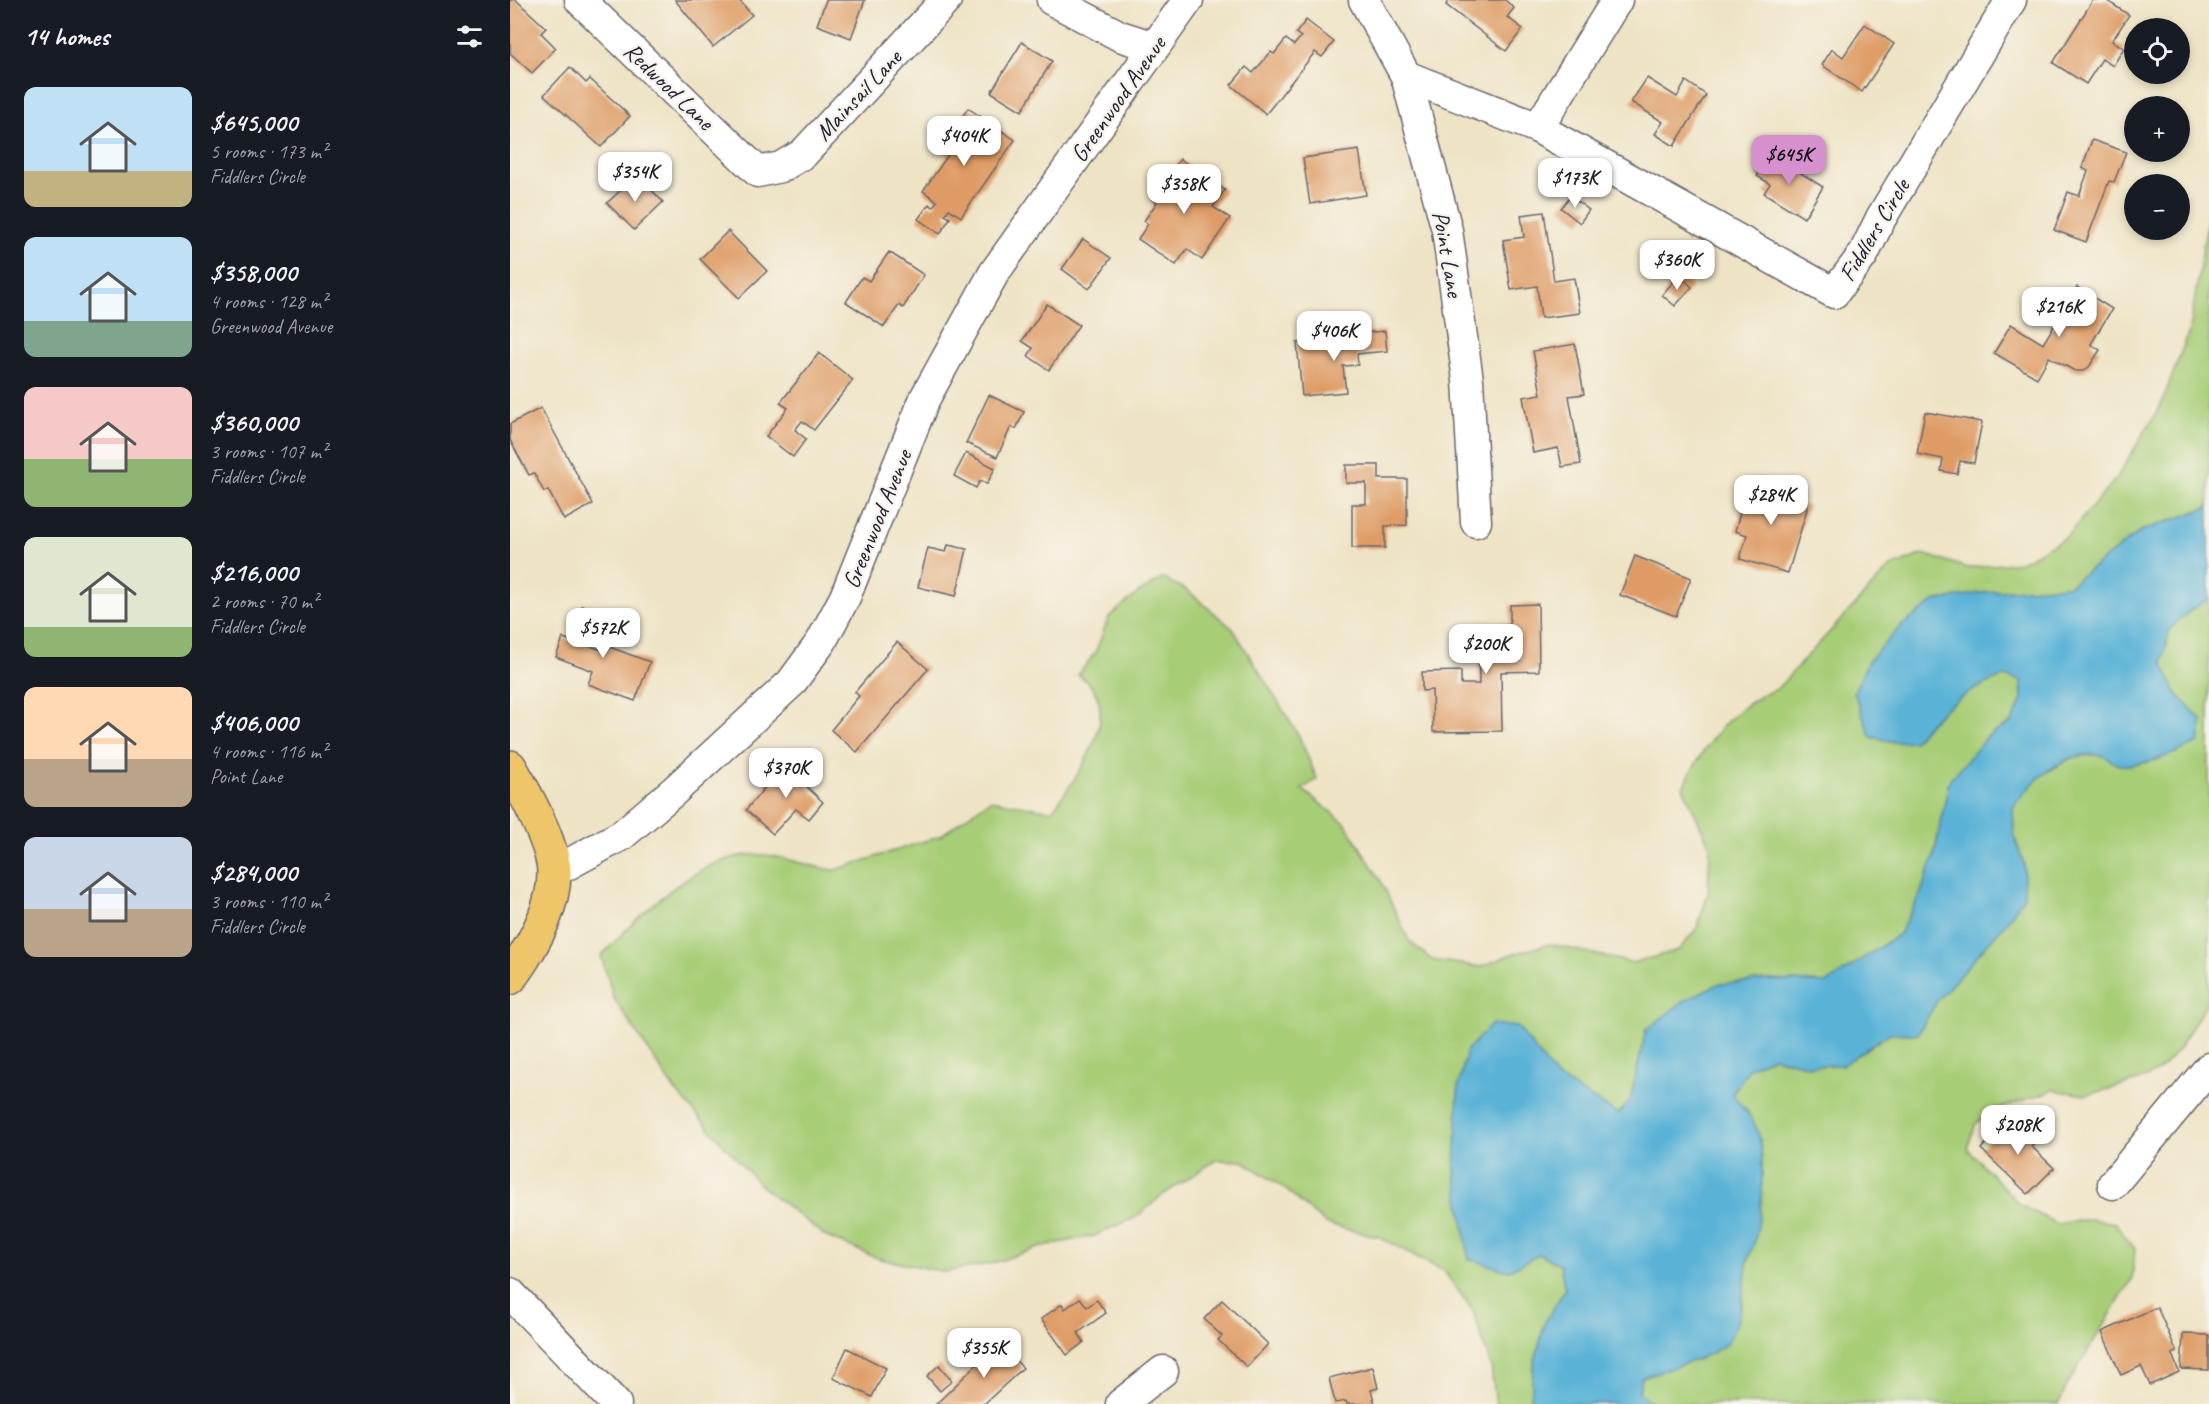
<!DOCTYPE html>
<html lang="en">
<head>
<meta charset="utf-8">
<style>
	:root { --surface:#171b24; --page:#20242c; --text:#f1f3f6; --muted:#9ea1a6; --accent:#d690ce }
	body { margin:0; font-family:Caveat,sans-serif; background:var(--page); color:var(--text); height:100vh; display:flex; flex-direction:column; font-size:22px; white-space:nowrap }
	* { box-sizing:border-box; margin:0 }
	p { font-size:20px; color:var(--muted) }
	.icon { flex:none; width:33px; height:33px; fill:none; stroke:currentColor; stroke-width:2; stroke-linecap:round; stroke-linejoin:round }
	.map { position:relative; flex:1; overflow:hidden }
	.side { display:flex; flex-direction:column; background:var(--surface); width:510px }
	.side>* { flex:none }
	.fabs { position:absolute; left:1614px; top:18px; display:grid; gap:12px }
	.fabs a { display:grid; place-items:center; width:66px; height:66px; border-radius:50%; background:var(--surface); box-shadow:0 3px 9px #0003; font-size:30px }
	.price { position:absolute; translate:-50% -51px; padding:0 14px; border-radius:12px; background:#fff; color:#222; font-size:20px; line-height:39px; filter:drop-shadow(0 2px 3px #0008) }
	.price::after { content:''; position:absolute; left:50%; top:36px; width:18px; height:14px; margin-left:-9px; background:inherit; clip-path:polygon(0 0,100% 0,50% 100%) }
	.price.current { background:var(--accent); color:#111 }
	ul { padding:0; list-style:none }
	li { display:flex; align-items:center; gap:18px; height:150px; padding:0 24px }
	li span { display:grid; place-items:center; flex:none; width:168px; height:120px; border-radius:12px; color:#555 }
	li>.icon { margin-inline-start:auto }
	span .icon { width:72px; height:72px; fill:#fffc; stroke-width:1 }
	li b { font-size:26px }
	h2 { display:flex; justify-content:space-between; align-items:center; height:72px; padding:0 24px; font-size:26px }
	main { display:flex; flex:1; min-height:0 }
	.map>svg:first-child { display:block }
</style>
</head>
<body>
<main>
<section class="side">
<h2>14 homes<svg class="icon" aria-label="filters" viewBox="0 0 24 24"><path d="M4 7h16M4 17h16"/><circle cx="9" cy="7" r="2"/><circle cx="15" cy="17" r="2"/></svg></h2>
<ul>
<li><span style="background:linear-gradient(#bfe0f5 70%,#c2b280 0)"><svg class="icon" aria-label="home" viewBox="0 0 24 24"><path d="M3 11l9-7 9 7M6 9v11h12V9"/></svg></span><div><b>$645,000</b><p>5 rooms · 173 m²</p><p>Fiddlers Circle</p></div></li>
<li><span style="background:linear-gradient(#bfe0f5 70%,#7fa58c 0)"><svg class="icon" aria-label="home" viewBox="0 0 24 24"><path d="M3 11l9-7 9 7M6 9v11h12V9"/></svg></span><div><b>$358,000</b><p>4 rooms · 128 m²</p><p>Greenwood Avenue</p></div></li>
<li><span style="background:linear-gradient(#f6c9c9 60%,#8fb573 0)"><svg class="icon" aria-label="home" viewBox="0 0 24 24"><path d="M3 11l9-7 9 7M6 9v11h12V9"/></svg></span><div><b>$360,000</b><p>3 rooms · 107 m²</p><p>Fiddlers Circle</p></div></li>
<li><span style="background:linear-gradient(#dfe7d0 75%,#8fb573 0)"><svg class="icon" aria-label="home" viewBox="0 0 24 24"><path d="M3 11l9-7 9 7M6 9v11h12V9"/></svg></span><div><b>$216,000</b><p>2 rooms · 70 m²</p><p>Fiddlers Circle</p></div></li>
<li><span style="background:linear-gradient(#ffd9b3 60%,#b9a48a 0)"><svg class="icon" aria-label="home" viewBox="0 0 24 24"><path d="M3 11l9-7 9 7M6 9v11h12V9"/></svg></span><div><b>$406,000</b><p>4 rooms · 116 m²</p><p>Point Lane</p></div></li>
<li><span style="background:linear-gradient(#c9d6e8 60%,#b9a48a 0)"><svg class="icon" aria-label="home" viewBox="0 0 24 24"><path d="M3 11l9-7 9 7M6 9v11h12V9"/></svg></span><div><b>$284,000</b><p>3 rooms · 110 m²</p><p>Fiddlers Circle</p></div></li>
</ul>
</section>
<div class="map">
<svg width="1699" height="1404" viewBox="0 0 1699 1404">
	<rect width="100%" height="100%" fill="#f7f3e8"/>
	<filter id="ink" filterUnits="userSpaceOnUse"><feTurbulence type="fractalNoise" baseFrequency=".0167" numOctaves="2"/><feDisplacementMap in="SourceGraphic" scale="12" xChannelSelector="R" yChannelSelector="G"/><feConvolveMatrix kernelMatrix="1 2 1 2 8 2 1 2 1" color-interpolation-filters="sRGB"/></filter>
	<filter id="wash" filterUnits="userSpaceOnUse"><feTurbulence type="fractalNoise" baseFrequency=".008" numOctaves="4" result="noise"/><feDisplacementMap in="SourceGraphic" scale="24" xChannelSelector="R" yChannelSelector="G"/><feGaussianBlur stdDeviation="1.35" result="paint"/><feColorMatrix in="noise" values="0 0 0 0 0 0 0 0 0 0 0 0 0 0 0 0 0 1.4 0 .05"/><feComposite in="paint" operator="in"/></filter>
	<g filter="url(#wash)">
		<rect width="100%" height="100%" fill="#eee3c5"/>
		<!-- green -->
		<g fill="#a7cd77" stroke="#647859" stroke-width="1.5">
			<path d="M1699 210V504L1696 508 1631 531 1558 586 1477 592 1425 601 1358 662 1344 692 1361 737 1385 742 1404 741C1421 719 1464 679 1493 676 1498 675 1506 679 1511 681L1512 699 1502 722 1477 737 1431 817 1424 857 1410 895 1389 934 1317 983 1259 980 1136 1030 1120 1101 1108 1114 1046 1077 1008 1027 948 1132 945 1171 959 1259 998 1271 1030 1254 1050 1265 1055 1290 1035 1321 1023 1369 1021 1404H986L981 1366 963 1311 934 1271 869 1237 816 1224 774 1188 733 1161 706 1160 654 1194 626 1217 584 1236 538 1245 483 1263 436 1272 370 1259 317 1237 251 1186 164 1089 104 999 91 956C130 915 192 849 254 855 278 857 301 868 325 870L430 836 480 800 542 811C566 778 621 707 568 675L585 653 599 617 628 593 653 578 678 591 723 629 789 736 807 779 792 789 835 823 871 881 899 941 922 960 971 967 999 955 1040 944 1123 963 1169 950 1187 928 1198 894 1200 847 1173 787C1194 745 1222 705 1267 689L1379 568 1413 554 1458 568 1511 562 1556 537 1607 478 1651 405 1680 329Z"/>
			<path d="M1699 599V999L1668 1050 1650 1070 1628 1081 1603 1088 1576 1095 1544 1090 1491 1108 1466 1123 1457 1148 1510 1205 1547 1224 1580 1219 1605 1223 1625 1249 1622 1279 1557 1385 1549 1404H1144L1129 1393 1131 1378 1152 1369 1190 1359 1231 1310 1237 1264 1246 1235 1251 1177 1250 1138 1237 1111 1222 1094 1240 1067 1264 1057 1299 1066 1332 1065 1380 1033 1408 1034 1427 1001 1449 974 1514 864 1504 836 1503 807 1522 781 1563 757 1591 754 1692 720 1666 693 1651 662 1660 629 1682 609Z"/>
		</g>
		<!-- water -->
		<path fill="#5ab2d7" stroke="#3e6a89" stroke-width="1.5" d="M1699 504V599L1682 609 1660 629 1652 662 1666 693 1692 720 1689 743C1663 754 1639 766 1610 765 1602 764 1597 756 1590 755 1554 750 1522 781 1503 807L1504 836 1514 864V897L1496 923 1427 1001 1408 1034 1380 1033 1332 1065 1299 1066 1264 1057 1240 1067 1222 1094C1233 1107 1247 1122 1250 1140 1254 1167 1252 1209 1246 1236 1244 1246 1238 1256 1237 1266 1232 1291 1233 1319 1218 1341 1207 1358 1151 1369 1131 1378L1129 1393 1144 1404H1021L1023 1369 1035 1321 1055 1290 1050 1265 1030 1254 998 1271 959 1259 945 1171 948 1087 957 1050 982 1024 1008 1027 1046 1077 1108 1114 1120 1101 1136 1030 1175 1000 1208 984 1259 980 1317 983 1389 934 1410 895 1424 857 1439 781 1477 737 1502 722 1512 699 1511 681 1494 676C1458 690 1427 710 1404 741L1385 742 1361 737 1344 692 1358 662 1390 627 1425 601 1477 592 1558 586 1631 531 1696 508Z"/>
		<g id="blocks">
			<!-- building -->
			<g fill="#de9b65">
				<path d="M0 0H6L36 28 31 33 46 48 22 73 0 53Z"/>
				<path d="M165 0H229L242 15 203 47Z"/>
				<path d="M316 0H355L341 38 307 25Z"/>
				<path d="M939 0H995L1004 8 997 17 1013 29 996 51 936 5Z"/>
				<path d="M1583 0H1596L1619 15 1602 41 1614 48 1603 66 1592 59 1576 84 1543 63Z"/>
				<path d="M796 20 824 42 812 57 805 52 756 114 721 85 736 67 743 73 761 52 764 54 776 39 784 45 791 37 786 33Z"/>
				<path d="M1355 24 1384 44 1352 92 1312 65 1322 49 1333 57Z"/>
				<path d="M512 42 542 61 512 111 481 92Z"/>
				<path d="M60 67 76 83 80 79 120 116 91 147 34 95Z"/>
				<path d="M1137 78 1167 97 1176 81 1196 95 1164 146 1145 134 1153 122 1121 102Z"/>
				<path d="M458 108 505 140 451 217 439 209 435 215 440 218 430 234 408 219 419 204 423 207 427 201 413 191 438 155 423 145 437 124 444 129Z"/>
				<path d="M1582 140 1616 152 1604 182 1599 181 1576 242 1544 230 1558 192 1569 196 1578 171 1572 168Z"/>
				<path d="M849 150 856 195 800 204 793 158Z"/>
				<path d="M1261 154 1313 187 1294 218 1254 193 1260 184 1247 176Z"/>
				<path d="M670 159 715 190 703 207 720 218 692 260 677 249 666 265 628 239 638 224 634 221 647 202 642 199 643 190 651 185 659 187 662 183 657 179Z"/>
				<path d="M127 175 153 202 124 230 97 203Z"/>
				<path d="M1060 196 1079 210 1070 223 1051 208Z"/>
				<path d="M1034 212 1044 281 1064 278 1070 313 1031 318 1027 286 1001 290 993 240 1014 237 1011 215Z"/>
				<path d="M218 231 257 271 229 298 190 259Z"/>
				<path d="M573 239 601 258 579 289 552 269Z"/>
				<path d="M379 252 414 275 393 308 389 305 374 327 336 302 352 277 359 281Z"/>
				<path d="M1169 275 1182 287 1165 306 1152 295Z"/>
				<path d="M1567 287 1602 309 1581 344 1590 350 1579 367 1573 371H1565L1539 357 1527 378 1484 353 1501 324 1533 344Z"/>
				<path d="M537 304 569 325 539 370 518 356 523 348 512 341Z"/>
				<path d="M875 331 877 351 847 354 848 365 833 366 836 392 792 396 787 343 828 340 829 350 840 348 839 334Z"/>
				<path d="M1065 344 1074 394 1059 396 1071 464 1052 467 1048 448 1023 453 1013 397 1031 394 1023 351Z"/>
				<path d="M309 353 343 380 304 430 292 421 285 430 296 439 283 457 256 436 278 408 270 403Z"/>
				<path d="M479 395 514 412 506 429 501 427 487 457 456 443Z"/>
				<path d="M31 408 83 504 54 520 38 490 34 492 24 473 19 475 0 440V424Z"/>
				<path d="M1415 412 1472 422 1464 463 1450 461 1447 474 1431 471 1433 459 1407 454Z"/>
				<path d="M456 453 485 468 477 484 470 481 466 488 444 476Z"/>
				<path d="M836 465H869V479H897V525L875 526V548H842V504H856V483H836Z"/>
				<path d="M1250 477 1279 485 1275 499 1298 506 1278 573 1230 559 1237 535 1225 531 1236 492 1245 494Z"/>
				<path d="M438 545 457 549 446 596 408 587 418 548 436 552Z"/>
				<path d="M1125 556 1181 578 1166 616 1110 595Z"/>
				<path d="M1028 604 1029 671 991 672 992 731 923 732 922 690 912 691V672L951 671V684H969L968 626 1000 625V605Z"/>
				<path d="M72 606 93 613 80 646 92 650 94 645 140 662 125 701 78 684 83 671 46 657 53 638 59 640Z"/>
				<path d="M387 642 418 669 347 752 321 730 349 696 345 692Z"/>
				<path d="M289 759 302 770 298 775 303 780 297 787 313 802 299 819 286 809 263 834 236 810 260 781 266 786Z"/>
				<path d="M1500 1118 1525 1142 1521 1146 1544 1168 1518 1194 1471 1149Z"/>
				<path d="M570 1298 577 1307 587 1300 596 1313 568 1333 574 1342 557 1355 531 1319 552 1304 555 1309Z"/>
				<path d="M712 1300 758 1344 737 1367 708 1340 712 1336 694 1319Z"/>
				<path d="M1647 1307 1667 1352 1662 1354 1669 1372 1640 1385 1631 1366 1611 1375 1592 1332Z"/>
				<path d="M1673 1334 1699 1335V1370L1671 1369Z"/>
				<path d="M489 1343 513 1368 474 1404H426Z"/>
				<path d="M337 1348 376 1368 362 1397 323 1378Z"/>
				<path d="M429 1365 442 1381 430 1391 417 1376Z"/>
				<path d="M863 1367 868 1388 861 1390 865 1404H837L836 1401 825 1403 819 1378Z"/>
			</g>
		</g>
	</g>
	<g filter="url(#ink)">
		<use href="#blocks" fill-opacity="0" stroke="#69666b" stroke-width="1.5"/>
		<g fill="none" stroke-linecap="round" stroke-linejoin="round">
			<defs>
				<g id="minor">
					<path d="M70 0 248 172 271 167 293 154 436 0"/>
					<path d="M542 0 610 36 644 47"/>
					<path d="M854 0 896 76 937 230 958 380 966 522"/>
					<path d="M896 76 1028 128 1324 293 1353 255 1371 218 1501 0"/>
					<path d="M1028 128 1107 0"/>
					<path d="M44 872 112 835 164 791 281 683 311 642 335 597 415 398 484 273 678 0"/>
					<path d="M1603 1184 1699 1068"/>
					<path d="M0 1293 106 1404"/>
					<path d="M611 1404 653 1371"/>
				</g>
				<path id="major" d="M0 767C14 791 44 845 44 873 44 910 21 949 0 978"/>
			</defs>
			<!-- minor casing -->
			<use href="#minor" stroke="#69666b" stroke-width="33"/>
			<!-- major casing -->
			<use href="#major" stroke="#69666b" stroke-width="36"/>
			<!-- minor -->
			<use href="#minor" stroke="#fff" stroke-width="30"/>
			<!-- major -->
			<use href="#major" stroke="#eec569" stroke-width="33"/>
		</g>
	</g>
	<g text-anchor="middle" stroke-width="4.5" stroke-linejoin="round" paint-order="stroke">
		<!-- street labels -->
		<g font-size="24" fill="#22223b" stroke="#f7f3e8">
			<text transform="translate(159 86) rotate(44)" y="8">Redwood Lane</text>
			<text transform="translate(348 95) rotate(-47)" y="8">Mainsail Lane</text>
			<text transform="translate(608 99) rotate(-55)" y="8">Greenwood Avenue</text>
			<text transform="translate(1364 230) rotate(-59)" y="8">Fiddlers Circle</text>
			<text transform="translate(938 254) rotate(80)" y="8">Point Lane</text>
			<text transform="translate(367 519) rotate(-68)" y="8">Greenwood Avenue</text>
		</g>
	</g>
</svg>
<div class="fabs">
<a><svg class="icon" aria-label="locate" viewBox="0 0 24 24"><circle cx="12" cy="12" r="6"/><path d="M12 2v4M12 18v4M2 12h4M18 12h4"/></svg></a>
<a>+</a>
<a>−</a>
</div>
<b class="price" style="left:454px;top:167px">$404K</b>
<b class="price current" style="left:1279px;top:186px">$645K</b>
<b class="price" style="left:125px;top:203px">$354K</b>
<b class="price" style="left:1065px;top:209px">$173K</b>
<b class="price" style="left:674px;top:215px">$358K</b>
<b class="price" style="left:1167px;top:291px">$360K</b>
<b class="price" style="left:1549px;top:338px">$216K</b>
<b class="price" style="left:824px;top:362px">$406K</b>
<b class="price" style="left:1261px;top:526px">$284K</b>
<b class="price" style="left:93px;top:659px">$572K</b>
<b class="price" style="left:976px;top:675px">$200K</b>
<b class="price" style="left:276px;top:799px">$370K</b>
<b class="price" style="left:1508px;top:1156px">$208K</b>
<b class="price" style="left:474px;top:1379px">$355K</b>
</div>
</main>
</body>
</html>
